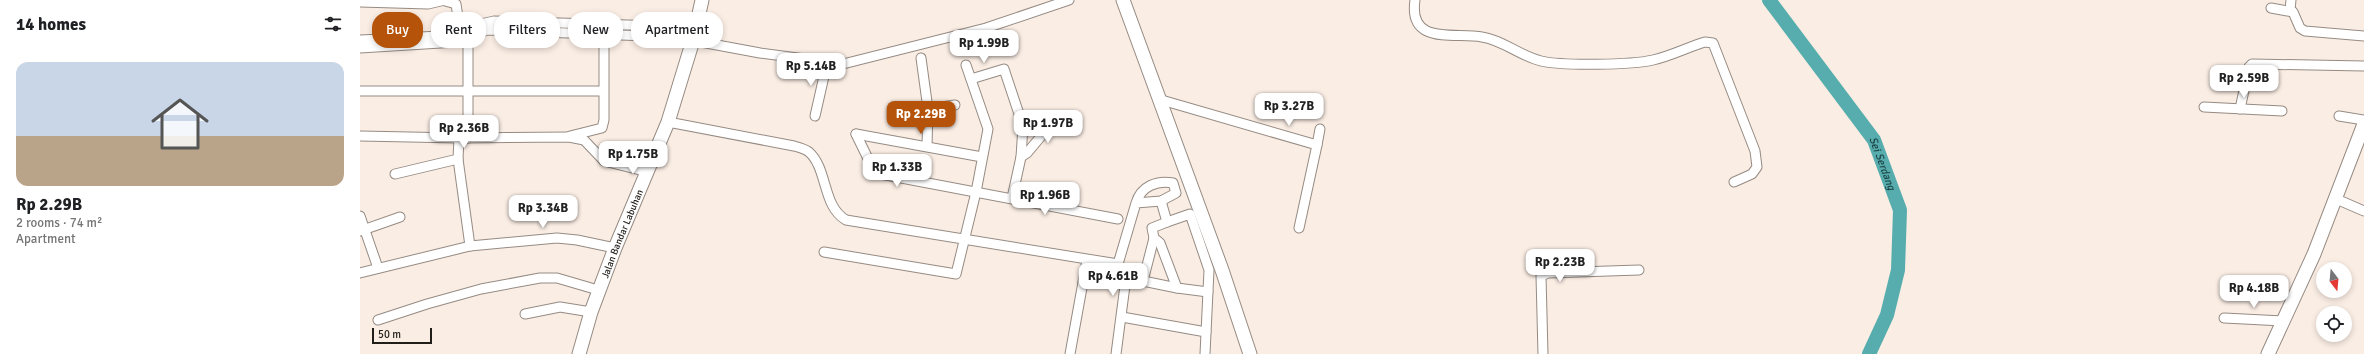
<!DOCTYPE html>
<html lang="en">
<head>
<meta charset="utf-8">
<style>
	:root { --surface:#fff; --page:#f6f6f6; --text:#202124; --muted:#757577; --accent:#b45309 }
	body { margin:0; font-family:Signika,sans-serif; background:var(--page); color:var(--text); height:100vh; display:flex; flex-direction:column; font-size:15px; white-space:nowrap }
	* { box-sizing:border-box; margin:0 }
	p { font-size:13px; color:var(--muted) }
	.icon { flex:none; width:22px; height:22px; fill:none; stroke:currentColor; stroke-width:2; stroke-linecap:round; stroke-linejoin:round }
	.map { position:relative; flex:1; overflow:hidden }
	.sheet { display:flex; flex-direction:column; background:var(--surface); width:360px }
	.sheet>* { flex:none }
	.banner { position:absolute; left:12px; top:12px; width:380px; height:36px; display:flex; gap:8px }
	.needle { width:26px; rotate:164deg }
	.buttons { position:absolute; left:1956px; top:262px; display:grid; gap:8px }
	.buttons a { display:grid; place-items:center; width:36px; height:36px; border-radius:50%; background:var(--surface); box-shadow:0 2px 6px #0003; font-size:20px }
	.scale { position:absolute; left:12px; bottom:10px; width:60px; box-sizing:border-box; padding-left:4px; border:2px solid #211d19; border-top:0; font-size:11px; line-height:14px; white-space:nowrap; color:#211d19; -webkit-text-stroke:3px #faede4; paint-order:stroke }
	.price { position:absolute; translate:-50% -34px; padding:0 9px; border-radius:8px; background:#fff; color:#222; font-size:13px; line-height:26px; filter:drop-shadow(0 1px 2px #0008) }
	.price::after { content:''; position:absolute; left:50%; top:24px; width:12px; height:9px; margin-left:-6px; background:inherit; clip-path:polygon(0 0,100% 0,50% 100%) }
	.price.on { background:var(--accent); color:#fff }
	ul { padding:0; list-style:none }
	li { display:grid; align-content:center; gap:8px; height:212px; padding:0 16px }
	li span { display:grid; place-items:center; height:124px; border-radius:12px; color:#555 }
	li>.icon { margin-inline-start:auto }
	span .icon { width:72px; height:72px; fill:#fffc; stroke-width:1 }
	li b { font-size:17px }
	h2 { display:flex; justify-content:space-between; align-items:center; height:48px; padding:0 16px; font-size:17px }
	.tag { padding:0 14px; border-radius:16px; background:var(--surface); box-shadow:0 2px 6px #0003; font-size:14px; line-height:36px }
	.tag.on { background:var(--accent); color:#fff }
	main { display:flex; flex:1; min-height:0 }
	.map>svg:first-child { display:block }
</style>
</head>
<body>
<main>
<section class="sheet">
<h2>14 homes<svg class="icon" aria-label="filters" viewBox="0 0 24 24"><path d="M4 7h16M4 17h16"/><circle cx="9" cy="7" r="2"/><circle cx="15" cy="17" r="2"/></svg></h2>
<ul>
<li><span style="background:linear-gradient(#c9d6e8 60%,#b9a48a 0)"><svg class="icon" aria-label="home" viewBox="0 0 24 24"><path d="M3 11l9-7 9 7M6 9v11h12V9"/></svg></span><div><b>Rp 2.29B</b><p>2 rooms · 74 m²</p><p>Apartment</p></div></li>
</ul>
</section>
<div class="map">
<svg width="2004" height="354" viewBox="0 0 2004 354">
	<rect width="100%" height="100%" fill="#faede4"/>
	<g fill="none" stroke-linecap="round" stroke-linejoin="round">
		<!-- river -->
		<path stroke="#57adae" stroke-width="14" id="s1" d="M1409 0 1514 140 1540 210 1538 270 1527 315 1509 354"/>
		<defs>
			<g id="street">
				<path d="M1055 0C1048 46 1095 32 1122 37 1143 40 1160 56 1181 61 1202 66 1272 65 1293 60 1311 56 1328 47 1345 42L1353 43 1395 151 1397 167 1392 174 1374 182"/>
				<path d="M85 1 96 4 99 24 106 31 108 39V138"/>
				<path d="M0 2 68 4 85 0"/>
				<path d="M1911 8 1933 12 1940 28 1945 31 2004 36"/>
				<path d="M1930 10 1931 0"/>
				<path d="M0 40 100 35 116 25 134 21 336 27"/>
				<path d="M0 48 97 42 127 30 314 37 400 53 483 64 626 28 709 0"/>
				<path d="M561 58 568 109 567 146"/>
				<path d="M611 79 644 69 663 126 661 157 652 198"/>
				<path d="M0 91H243"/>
				<path d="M798 99 957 145 939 228"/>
				<path d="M1844 107 1922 111"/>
				<path d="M568 109 595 105"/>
				<path d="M1880 109 1889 67 1892 64 2004 66"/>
				<path d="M455 116 467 63"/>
				<path d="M1979 116 2004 120"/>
				<path d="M308 122 434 146C438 147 445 149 449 152 468 169 462 206 486 220L758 264 776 203C781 186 797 180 813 183L816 193 801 201 776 203"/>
				<path d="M663 126 688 128"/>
				<path d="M496 134 515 173 758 219"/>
				<path d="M496 134 622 157"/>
				<path d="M0 136 99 138 209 137 224 140 244 161 288 172"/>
				<path d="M210 136 242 128 244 120V29"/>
				<path d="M957 145 960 129"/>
				<path d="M661 157 667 153 688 128 717 129"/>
				<path d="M98 159 110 246"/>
				<path d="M35 174 98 159 99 138"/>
				<path d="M1974 198 2004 211"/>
				<path d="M801 201 807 222 830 214 849 270 845 354"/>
				<path d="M0 216 18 268"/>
				<path d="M807 222 792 228 794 238 800 243 817 288 848 292"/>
				<path d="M0 231 40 217"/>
				<path d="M794 238 783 281 817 288"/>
				<path d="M464 252 596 274 616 192 628 129 606 65"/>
				<path d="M0 273 110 246 197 238 217 240 255 248"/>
				<path d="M165 314 200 307 231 312"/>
				<path d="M762 317 846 332"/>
				<path d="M1864 318 1923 321"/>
				<path d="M18 320 67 304 121 289 180 278H197L238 290"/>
				<path d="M710 354 727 260"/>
				<path d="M756 354 766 278 783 281"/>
				<path d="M1183 354 1181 276 1188 273 1279 270"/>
			</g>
			<g id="secondary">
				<path d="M763 0 862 270 890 354"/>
				<path id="s2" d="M219 354 231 312 255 248 308 122 334 37 342 0"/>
				<path d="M1908 354 1954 254 2004 124"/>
			</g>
		</defs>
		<!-- street casing -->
		<use href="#street" stroke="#968b83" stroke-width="11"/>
		<!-- secondary casing -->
		<use href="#secondary" stroke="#968b83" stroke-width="15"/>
		<!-- street -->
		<use href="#street" stroke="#fff" stroke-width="9"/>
		<!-- secondary -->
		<use href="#secondary" stroke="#fff" stroke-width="13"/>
	</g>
	<g text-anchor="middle" stroke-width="3.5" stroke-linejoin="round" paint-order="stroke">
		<!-- street labels -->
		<g font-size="10" fill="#211d19" stroke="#faede4">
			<text dy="4" stroke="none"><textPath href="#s2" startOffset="128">Jalan Bandar Labuhan</textPath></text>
		</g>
		<!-- water labels -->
		<g font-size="11" font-style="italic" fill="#1d4546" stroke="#faede4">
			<text dy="4" stroke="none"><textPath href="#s1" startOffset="200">Sei Serdang</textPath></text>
		</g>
	</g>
</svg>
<div class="buttons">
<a><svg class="needle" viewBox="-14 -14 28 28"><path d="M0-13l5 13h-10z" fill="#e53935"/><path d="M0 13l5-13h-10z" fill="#757577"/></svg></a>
<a><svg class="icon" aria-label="locate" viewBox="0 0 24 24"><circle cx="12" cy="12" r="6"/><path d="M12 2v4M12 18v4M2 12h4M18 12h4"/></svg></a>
</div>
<div class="scale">50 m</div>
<b class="price" style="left:624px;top:64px">Rp 1.99B</b>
<b class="price" style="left:451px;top:87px">Rp 5.14B</b>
<b class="price" style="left:1884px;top:99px">Rp 2.59B</b>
<b class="price" style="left:929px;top:127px">Rp 3.27B</b>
<b class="price on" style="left:561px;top:135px">Rp 2.29B</b>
<b class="price" style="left:688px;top:144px">Rp 1.97B</b>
<b class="price" style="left:104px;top:149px">Rp 2.36B</b>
<b class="price" style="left:273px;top:175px">Rp 1.75B</b>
<b class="price" style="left:537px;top:188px">Rp 1.33B</b>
<b class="price" style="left:685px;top:216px">Rp 1.96B</b>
<b class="price" style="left:183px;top:229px">Rp 3.34B</b>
<b class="price" style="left:1200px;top:283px">Rp 2.23B</b>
<b class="price" style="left:753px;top:297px">Rp 4.61B</b>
<b class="price" style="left:1894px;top:309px">Rp 4.18B</b>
<div class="banner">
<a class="tag on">Buy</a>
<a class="tag">Rent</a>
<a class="tag">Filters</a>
<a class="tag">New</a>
<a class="tag">Apartment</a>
</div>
</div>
</main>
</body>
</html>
